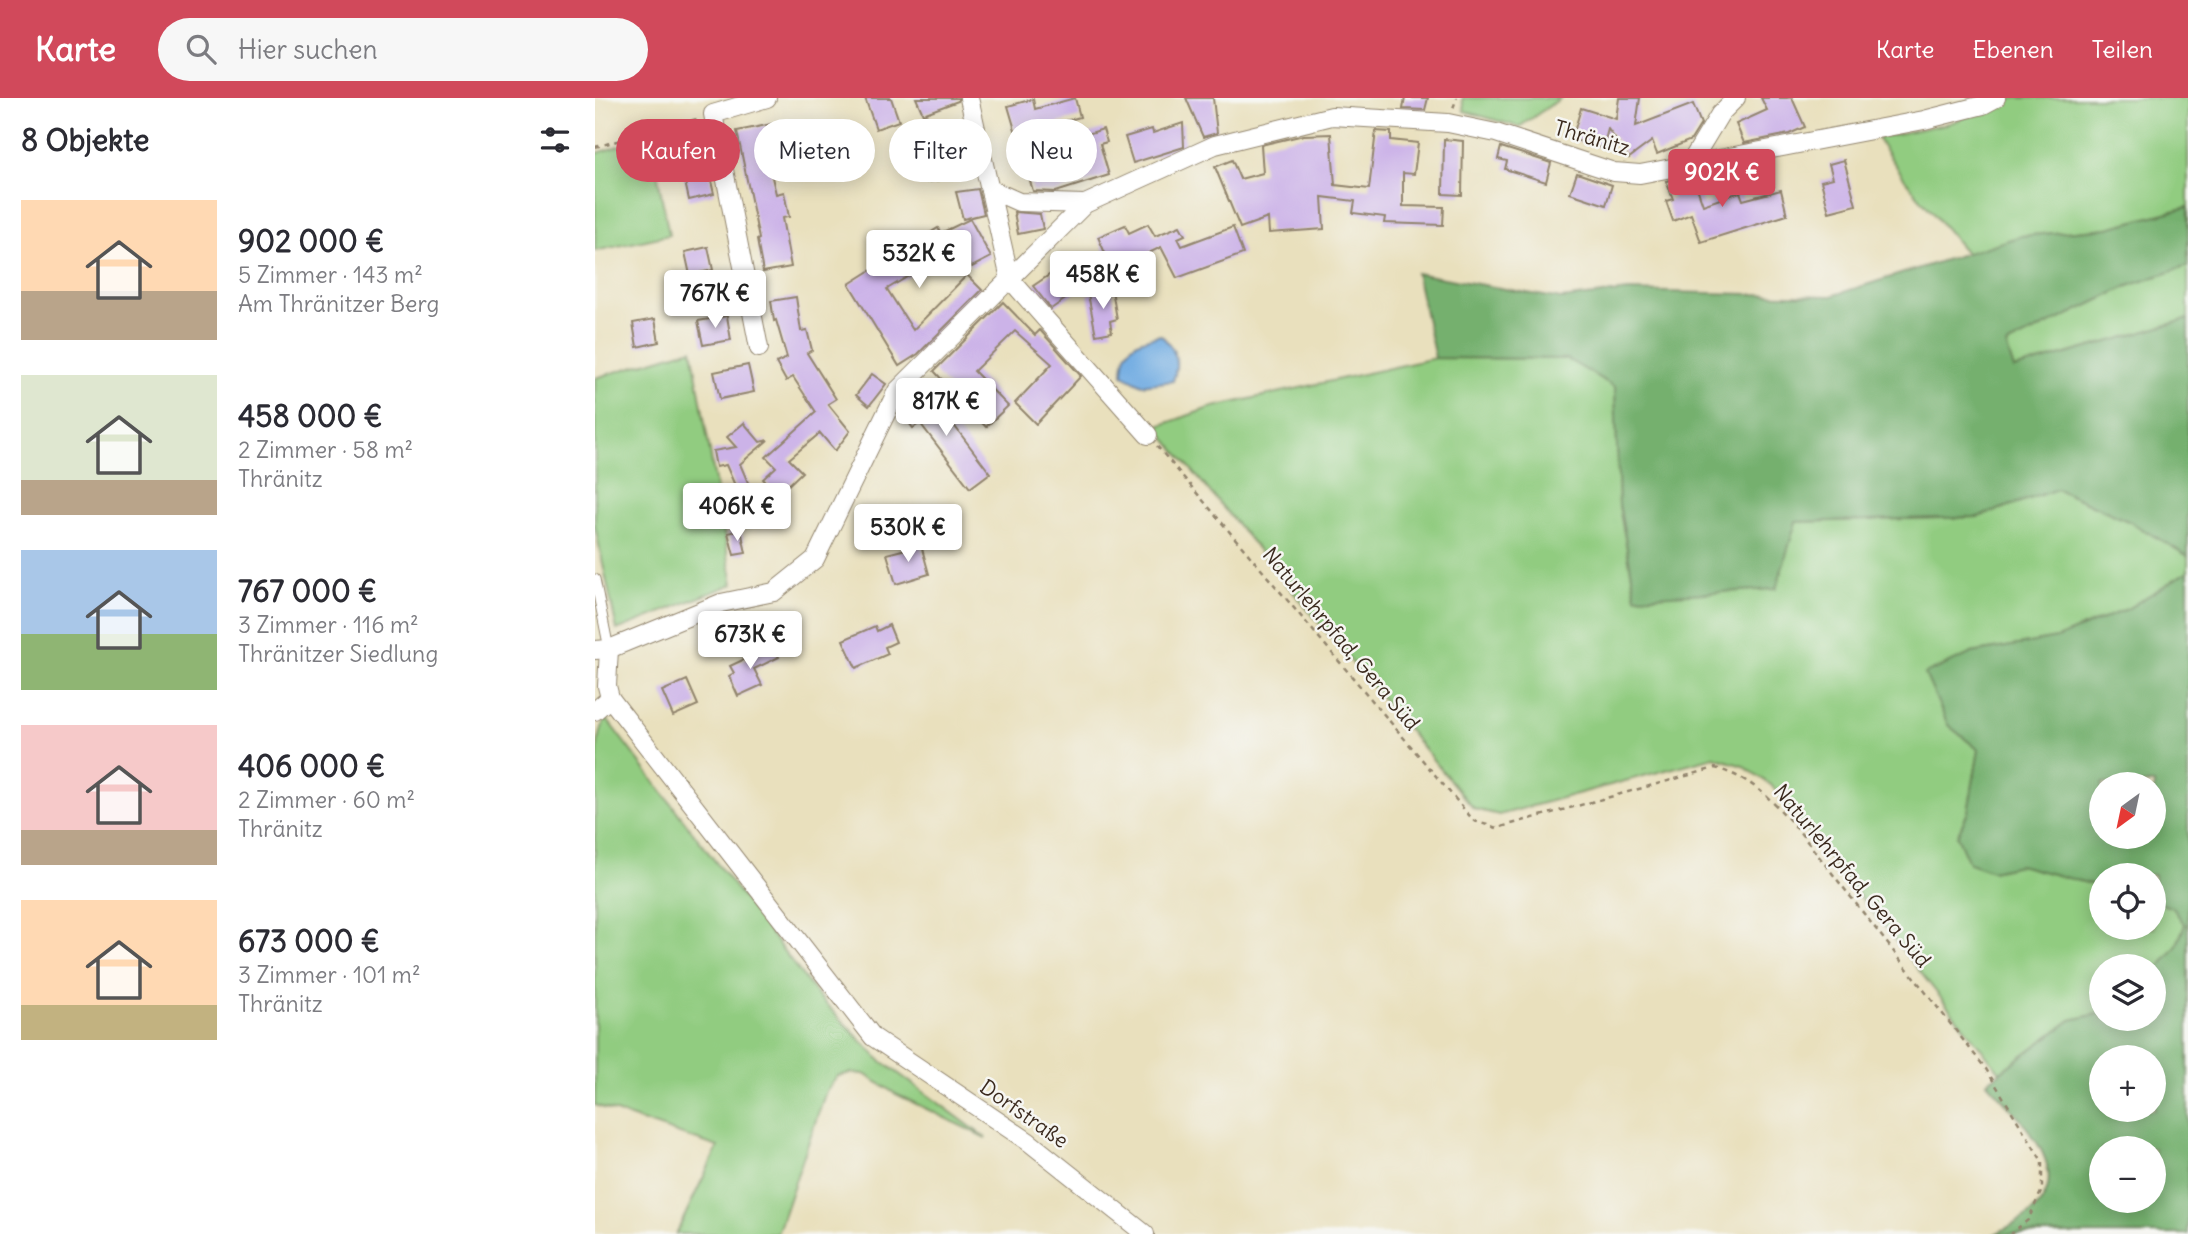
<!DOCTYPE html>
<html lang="de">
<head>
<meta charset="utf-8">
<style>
	:root { --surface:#fff; --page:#f7f7f7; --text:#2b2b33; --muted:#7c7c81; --accent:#d1495b }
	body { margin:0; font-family:Delius,sans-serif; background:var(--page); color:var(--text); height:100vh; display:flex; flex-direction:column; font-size:26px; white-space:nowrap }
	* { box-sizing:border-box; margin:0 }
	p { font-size:23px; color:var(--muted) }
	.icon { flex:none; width:38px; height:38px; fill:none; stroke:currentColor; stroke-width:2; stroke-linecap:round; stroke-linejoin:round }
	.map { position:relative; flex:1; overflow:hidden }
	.panel { display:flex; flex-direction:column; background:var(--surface); width:595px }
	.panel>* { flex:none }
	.hud { position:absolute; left:21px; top:21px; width:665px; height:63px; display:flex; gap:14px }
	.needle { width:46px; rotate:213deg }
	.buttons { position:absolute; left:1494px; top:674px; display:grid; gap:14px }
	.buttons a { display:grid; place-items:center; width:77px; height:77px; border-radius:50%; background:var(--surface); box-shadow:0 4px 18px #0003; font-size:35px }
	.price { position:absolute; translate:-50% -60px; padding:0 16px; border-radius:7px; background:#fff; color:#222; font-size:23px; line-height:46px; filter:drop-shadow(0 2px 4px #0008) }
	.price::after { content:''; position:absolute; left:50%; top:42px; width:21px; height:16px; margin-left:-10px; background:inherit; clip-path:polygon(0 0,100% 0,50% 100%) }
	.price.current { background:var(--accent); color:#fff }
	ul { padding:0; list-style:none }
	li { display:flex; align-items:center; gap:21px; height:175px; padding:0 21px }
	li span { display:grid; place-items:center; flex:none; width:196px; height:140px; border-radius:0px; color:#555 }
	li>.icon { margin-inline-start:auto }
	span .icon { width:84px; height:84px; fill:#fffc; stroke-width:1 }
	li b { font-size:30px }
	h2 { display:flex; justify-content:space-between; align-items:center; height:84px; padding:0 21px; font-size:30px }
	.pill { padding:0 24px; border-radius:32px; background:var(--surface); box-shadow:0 4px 18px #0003; font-size:24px; line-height:63px }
	.pill.current { background:var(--accent); color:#fff }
	header { display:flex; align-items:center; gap:42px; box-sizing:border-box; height:98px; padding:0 35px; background:var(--accent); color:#fff }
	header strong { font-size:33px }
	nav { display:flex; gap:38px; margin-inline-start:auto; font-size:24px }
	.search { width:490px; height:63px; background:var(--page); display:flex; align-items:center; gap:18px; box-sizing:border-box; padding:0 24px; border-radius:38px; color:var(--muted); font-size:26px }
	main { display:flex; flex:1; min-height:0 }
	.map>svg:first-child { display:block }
</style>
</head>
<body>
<header>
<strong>Karte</strong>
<div class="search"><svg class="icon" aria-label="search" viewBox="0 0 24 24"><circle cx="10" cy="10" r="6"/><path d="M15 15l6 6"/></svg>Hier suchen</div>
<nav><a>Karte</a><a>Ebenen</a><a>Teilen</a></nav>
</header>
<main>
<section class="panel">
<h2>8 Objekte<svg class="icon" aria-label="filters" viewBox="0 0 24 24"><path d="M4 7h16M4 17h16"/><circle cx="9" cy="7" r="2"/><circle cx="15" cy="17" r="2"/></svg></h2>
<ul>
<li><span style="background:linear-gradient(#ffd9b3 65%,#b9a48a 0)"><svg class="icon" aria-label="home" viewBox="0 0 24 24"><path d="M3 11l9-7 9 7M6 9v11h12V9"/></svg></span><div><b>902 000 €</b><p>5 Zimmer · 143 m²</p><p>Am Thränitzer Berg</p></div></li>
<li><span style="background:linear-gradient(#dfe7d0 75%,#b9a48a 0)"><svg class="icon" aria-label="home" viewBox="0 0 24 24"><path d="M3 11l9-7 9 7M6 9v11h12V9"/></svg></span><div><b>458 000 €</b><p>2 Zimmer · 58 m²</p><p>Thränitz</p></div></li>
<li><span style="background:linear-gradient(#a9c7e8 60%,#8fb573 0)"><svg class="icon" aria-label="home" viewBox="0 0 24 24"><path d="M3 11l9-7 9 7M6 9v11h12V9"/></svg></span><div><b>767 000 €</b><p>3 Zimmer · 116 m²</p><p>Thränitzer Siedlung</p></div></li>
<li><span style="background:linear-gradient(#f6c9c9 75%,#b9a48a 0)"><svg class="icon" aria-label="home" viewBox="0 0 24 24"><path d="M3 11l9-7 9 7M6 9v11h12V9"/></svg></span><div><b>406 000 €</b><p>2 Zimmer · 60 m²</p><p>Thränitz</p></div></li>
<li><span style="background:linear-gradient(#ffd9b3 75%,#c2b280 0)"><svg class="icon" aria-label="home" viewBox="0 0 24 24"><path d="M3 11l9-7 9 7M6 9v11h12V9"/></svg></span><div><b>673 000 €</b><p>3 Zimmer · 101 m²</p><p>Thränitz</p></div></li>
</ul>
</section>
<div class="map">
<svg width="1593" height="1136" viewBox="0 0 1593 1136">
	<rect width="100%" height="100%" fill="#f6f6f2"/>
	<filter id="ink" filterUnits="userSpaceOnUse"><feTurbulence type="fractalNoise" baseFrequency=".0143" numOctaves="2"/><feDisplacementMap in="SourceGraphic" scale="14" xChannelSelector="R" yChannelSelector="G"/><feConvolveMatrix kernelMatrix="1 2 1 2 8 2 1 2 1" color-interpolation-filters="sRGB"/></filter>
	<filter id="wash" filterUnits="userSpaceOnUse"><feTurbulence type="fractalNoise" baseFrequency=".00686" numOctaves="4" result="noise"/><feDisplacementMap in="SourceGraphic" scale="28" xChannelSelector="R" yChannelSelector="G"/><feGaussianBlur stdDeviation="1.57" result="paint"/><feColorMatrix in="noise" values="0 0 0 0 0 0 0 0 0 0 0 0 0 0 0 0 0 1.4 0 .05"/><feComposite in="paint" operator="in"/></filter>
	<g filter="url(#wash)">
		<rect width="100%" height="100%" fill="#e9e0bd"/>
		<!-- green -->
		<g fill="#91cc80" stroke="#667b4f" stroke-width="2">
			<path d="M867 0H966L924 29 869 13Z"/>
			<path d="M1420 0H1593V109L1513 130 1426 138 1372 156 1314 87 1282 40 1355 25Z"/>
			<path d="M55 37 74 137 0 153V56Z"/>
			<path d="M1593 168V221L1419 271 1411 247 1533 188Z"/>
			<path d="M97 251 138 486 22 532 0 428V280Z"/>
			<path d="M840 260 972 261 1020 289 1024 409 1041 499 1201 424 1383 419 1462 391 1535 424 1593 458V473L1532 511 1462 540 1377 555 1353 627 1384 652 1373 715 1362 738 1397 773 1424 767 1507 789V830H1559V803L1578 810 1590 827 1581 849 1559 875V868H1507V915L1476 922 1405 974 1176 687 1148 668 1119 659 904 717 879 711 561 329 614 310Z"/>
			<path d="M10 619 223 898 284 961 391 1040 301 996 269 976 256 975 243 978 231 993 182 1136H81L123 1049 0 1007V700L3 645Z"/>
		</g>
		<!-- forest -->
		<g fill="#74b06e" stroke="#586d46" stroke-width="2" fill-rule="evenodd">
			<path d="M1593 109V168L1533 188 1411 247 1419 271 1593 221V458L1535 424 1462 391 1383 419 1201 424 1181 491 1041 499 1024 406 1020 289 972 261 840 260 821 175 966 201 1033 193 1236 198 1426 138 1513 130Z"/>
			<path d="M1593 473V1136H1400C1412 1129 1427 1123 1437 1114 1484 1072 1420 1017 1392 984L1476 922 1507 915V920H1559V875L1581 849 1590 827 1578 810 1559 803V777H1507V789L1424 767 1397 773 1374 765 1362 738 1373 714 1384 652 1353 627 1330 576 1377 555 1462 540 1532 511ZM1507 686H1559V738H1507ZM1507 959H1559V1012H1507ZM1507 1050H1559V1102H1507Z"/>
		</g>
		<!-- water -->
		<path fill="#71ace2" stroke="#566b80" stroke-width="2" d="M566 237C581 252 585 262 578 283L547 287 528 277C528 247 540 242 566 237Z"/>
		<g id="blocks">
			<!-- building -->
			<g fill="#ccb3e8">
				<path d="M270 0H296L304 23 281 31Z"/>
				<path d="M321 0H363V3L328 16Z"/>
				<path d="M480 0 485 19 442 31 457 77 489 67 480 40 508 31 512 44 505 46 514 77 461 94 438 93 413 8 438 1 440 11Z"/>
				<path d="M591 0H618L622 35 608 39Z"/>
				<path d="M810 0H833L830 12 808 11Z"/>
				<path d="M1024 0H1045L1041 28 1098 6 1106 26 1096 42 1062 56 1057 43 1034 60 1013 31 1008 50 977 41 986 10 1021 21Z"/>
				<path d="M1166 0H1197L1210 29 1194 36 1149 45 1141 26 1172 12Z"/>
				<path d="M588 25 589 49 538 65 530 39 557 31 558 35Z"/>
				<path d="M177 26 182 51 171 54 181 96 189 94 194 119 187 120 196 169 168 174 162 142 164 141 142 33Z"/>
				<path d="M781 33 796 34V42L823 45 819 76 808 75V108L849 109 848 127 789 125 790 119 758 115 760 103 727 99 729 131 674 135 673 120 645 130 620 69 637 62 645 81 668 75 666 47 709 37 736 36 740 87 774 91Z"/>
				<path d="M849 41 868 43 867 97 848 96Z"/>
				<path d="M906 49 956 65 951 84 910 71 912 63 903 61Z"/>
				<path d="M1249 62 1261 107 1234 114 1226 83 1238 80 1234 66Z"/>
				<path d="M355 66 358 80 332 84 329 70Z"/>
				<path d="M113 70 119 96 94 102 88 75Z"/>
				<path d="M982 75 1017 87 1011 107 975 95Z"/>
				<path d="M1098 78 1108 107 1145 94 1148 102 1186 92 1192 117 1106 144 1096 116 1078 123 1071 103 1078 101 1071 83Z"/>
				<path d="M383 91 389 116 368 121 361 94Z"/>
				<path d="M419 114 445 116 448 131 423 136Z"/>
				<path d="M375 121 396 159 377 169 363 149 292 191 318 232 372 177 387 192 323 256 304 268 254 186 343 130 346 135Z"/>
				<path d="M553 126 560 138 585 128 590 137 583 140 587 148 638 129 648 156 582 180 566 149 523 170 518 160 513 162 503 139 530 127 534 135Z"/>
				<path d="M113 149 118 172 95 177 90 154Z"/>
				<path d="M466 169 482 193 456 211 438 188Z"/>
				<path d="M517 192 522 221 515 223 517 234 501 237 493 196Z"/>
				<path d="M201 199 206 233 212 232 217 252 212 255 241 301 233 306 255 333 240 353 225 335 194 361 207 374 183 397 168 381 181 369 171 359 221 314 198 279 191 283 181 265 192 260 181 222 179 223 176 203Z"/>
				<path d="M408 204 440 237 445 232 486 278 441 326 420 305 457 266 420 233 379 273 413 308 391 329 339 273Z"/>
				<path d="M132 218 136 242 108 247 103 223Z"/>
				<path d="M60 221 64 244 42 249 38 225Z"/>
				<path d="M153 267 159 294 125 301 119 274Z"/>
				<path d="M277 276 291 286 274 308 261 297Z"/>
				<path d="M330 289 395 375 375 390 325 325 318 330 305 313 313 303 336 321 321 296Z"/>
				<path d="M149 325 165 344 173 342 145 366 157 394 145 399 131 367 121 369 118 353 141 349 132 339Z"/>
				<path d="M146 432 151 455 139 457 133 435Z"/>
				<path d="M326 447 334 476 301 486 292 456Z"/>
				<path d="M294 527 301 544 290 549 293 556 261 570 248 542 280 528 282 533Z"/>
				<path d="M178 548 184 559 159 571 167 587 143 598 134 578 139 575 135 568Z"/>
				<path d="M92 582 103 607 78 618 67 593Z"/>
			</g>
		</g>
	</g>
	<g filter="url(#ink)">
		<use href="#blocks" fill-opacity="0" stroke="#92856e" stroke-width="2"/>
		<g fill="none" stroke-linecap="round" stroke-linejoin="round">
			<defs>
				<path id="lane" d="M0 481 14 551"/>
				<g id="street">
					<path d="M374 0 415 181 553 337"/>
					<path d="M1096 64 1125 16 1141 0"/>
					<path d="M397 92 424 104 490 106"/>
					<path d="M164 250 118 16 172 0"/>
					<path d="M0 552 14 551 126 505 179 494 220 461 302 293 490 106 620 47 737 18 853 25 901 35 1019 74 1045 76 1329 22 1388 7 1401 0"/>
					<path d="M15 600 278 939 434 1044 550 1136"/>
					<path d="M0 613 15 600 12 588 14 551"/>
				</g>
			</defs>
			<!-- lane casing -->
			<use href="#lane" stroke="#92856e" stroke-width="11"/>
			<!-- street casing -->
			<use href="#street" stroke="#92856e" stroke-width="20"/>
			<!-- path -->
			<g stroke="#92856e" stroke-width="2.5" stroke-dasharray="5 5" stroke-linecap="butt">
				<path d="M858 10 862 0"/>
				<path d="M0 49 102 21"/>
				<path d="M562 348 879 723 902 730 1120 670C1159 681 1173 699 1200 728L1391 971 1447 1063V1092L1433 1122 1415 1136"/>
			</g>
			<!-- lane -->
			<use href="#lane" stroke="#fff" stroke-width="9"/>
			<!-- street -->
			<use href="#street" stroke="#fff" stroke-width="18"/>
		</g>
	</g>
	<g text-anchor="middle" stroke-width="5" stroke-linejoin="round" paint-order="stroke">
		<!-- street labels -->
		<g font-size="21" fill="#3b2a1e" stroke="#f6f6f2">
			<text transform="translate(997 40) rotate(16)" y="7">Thränitz</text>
			<text transform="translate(746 541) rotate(50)" y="7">Naturlehrpfad, Gera Süd</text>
			<text transform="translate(1257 778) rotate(50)" y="7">Naturlehrpfad, Gera Süd</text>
			<text transform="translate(429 1016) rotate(35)" y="7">Dorfstraße</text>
		</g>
	</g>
</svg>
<div class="buttons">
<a><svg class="needle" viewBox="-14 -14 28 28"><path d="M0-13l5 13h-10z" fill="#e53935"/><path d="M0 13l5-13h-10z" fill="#7c7c81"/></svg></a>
<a><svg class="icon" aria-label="locate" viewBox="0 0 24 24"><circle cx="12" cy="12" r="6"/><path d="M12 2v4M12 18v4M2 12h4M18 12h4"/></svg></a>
<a><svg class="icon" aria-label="layers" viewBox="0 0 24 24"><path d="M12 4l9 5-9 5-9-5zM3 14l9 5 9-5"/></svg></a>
<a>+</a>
<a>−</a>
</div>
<b class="price current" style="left:1127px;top:111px">902K €</b>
<b class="price" style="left:324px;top:192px">532K €</b>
<b class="price" style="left:508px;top:213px">458K €</b>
<b class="price" style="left:120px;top:232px">767K €</b>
<b class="price" style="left:351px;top:340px">817K €</b>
<b class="price" style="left:142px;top:445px">406K €</b>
<b class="price" style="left:313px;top:466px">530K €</b>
<b class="price" style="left:155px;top:573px">673K €</b>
<div class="hud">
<a class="pill current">Kaufen</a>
<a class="pill">Mieten</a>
<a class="pill">Filter</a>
<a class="pill">Neu</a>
</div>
</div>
</main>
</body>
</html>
